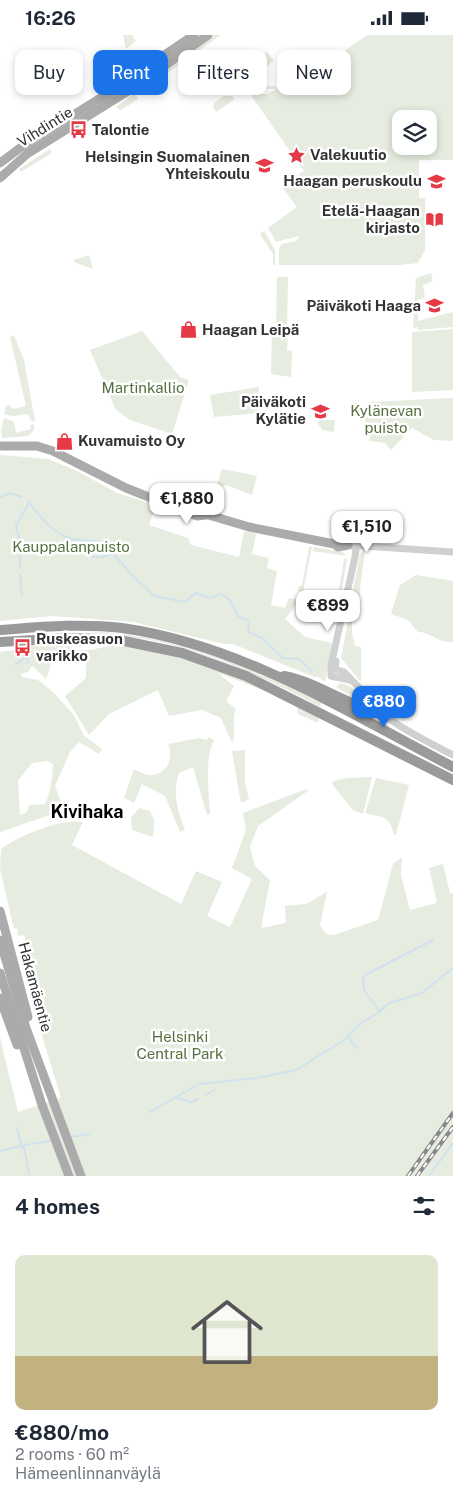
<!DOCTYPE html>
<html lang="en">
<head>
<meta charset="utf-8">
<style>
	:root { --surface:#fff; --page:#f6f6f7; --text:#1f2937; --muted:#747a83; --accent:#1a73e8 }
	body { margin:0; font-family:"Public Sans",sans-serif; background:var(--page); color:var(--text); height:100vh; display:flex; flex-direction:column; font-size:19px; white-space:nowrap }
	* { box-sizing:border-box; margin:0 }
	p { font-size:16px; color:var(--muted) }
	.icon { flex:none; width:28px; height:28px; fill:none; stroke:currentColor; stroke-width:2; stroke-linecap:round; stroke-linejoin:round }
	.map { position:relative; height:1141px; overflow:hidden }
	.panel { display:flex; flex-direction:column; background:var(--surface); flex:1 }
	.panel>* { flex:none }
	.top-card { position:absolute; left:15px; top:15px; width:424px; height:45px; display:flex; gap:10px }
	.controls { position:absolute; left:392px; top:75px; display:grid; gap:10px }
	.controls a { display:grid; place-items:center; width:45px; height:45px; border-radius:10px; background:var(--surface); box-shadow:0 2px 8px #0003; font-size:25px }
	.price { position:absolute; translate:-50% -42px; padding:0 11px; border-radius:10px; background:#fff; color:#222; font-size:16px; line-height:32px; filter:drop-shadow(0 1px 2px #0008) }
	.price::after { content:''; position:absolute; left:50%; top:30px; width:15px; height:11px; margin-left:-8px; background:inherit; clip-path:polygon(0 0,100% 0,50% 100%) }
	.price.on { background:var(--accent); color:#fff }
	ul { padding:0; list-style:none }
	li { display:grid; align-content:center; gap:10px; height:265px; padding:0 15px }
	li span { display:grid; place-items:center; height:155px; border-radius:10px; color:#555 }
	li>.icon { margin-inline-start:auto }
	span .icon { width:90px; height:90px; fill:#fffc; stroke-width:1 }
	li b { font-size:21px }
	h2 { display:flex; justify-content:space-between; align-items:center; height:60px; padding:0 15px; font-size:21px }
	.chip { padding:0 18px; border-radius:10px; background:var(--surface); box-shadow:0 2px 8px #0003; font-size:18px; line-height:45px }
	.chip.on { background:var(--accent); color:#fff }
	.status { display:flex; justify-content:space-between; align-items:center; height:35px; padding:0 25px; background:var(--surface); direction:ltr }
	.status svg { height:14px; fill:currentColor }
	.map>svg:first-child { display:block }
</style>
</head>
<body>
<div class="status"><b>16:26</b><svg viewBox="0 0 49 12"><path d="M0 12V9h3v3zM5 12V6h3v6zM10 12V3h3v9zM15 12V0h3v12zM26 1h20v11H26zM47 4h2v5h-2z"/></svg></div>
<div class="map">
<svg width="453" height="1141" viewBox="0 0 453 1141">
	<rect width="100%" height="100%" fill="#fff"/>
	<!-- green -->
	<g fill="#e6ecdf" fill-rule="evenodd">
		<path d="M123 0H132L136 6 126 14Z"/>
		<path d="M214 0H221L136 60 138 64 123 74 120 75 116 72Z"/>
		<path d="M367 0H453V125H419V163H425V215L418 228 399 230H279V213L282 209 296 206 299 201 276 207 268 193 297 172 282 152 304 136 250 59H267L276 54 207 53 194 34 196 32 208 49 245 33 267 17 274 26 248 45 253 51 262 48 264 51H276L277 54 287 47 292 52ZM401 84H429V111H401Z"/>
		<path d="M224 61H232L235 64 216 77 213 72 214 68Z"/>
		<path d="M50 114 52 118 21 137 19 134Z"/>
		<path d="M264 196 275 215V230H273V219L260 199Z"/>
		<path d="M89 220 93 234 74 227V225Z"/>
		<path d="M431 238 433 246 423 250 425 263 417 265 418 286 453 277V292L418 295V292L413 293 416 243Z"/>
		<path d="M277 242H288L287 291H276Z"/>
		<path d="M453 294V355L412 357V297Z"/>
		<path d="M142 296 180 342 189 345 172 399 130 385 116 375 90 315Z"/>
		<path d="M272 297 288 298 287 315 292 316 291 342 271 339Z"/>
		<path d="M14 300 24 325 35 386H31L28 379 13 381 4 379 6 371 9 370 13 374 26 371 10 302Z"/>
		<path d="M259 352 258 378 214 382 210 360Z"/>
		<path d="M453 363V406L434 405 412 393 391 415 385 408 370 406 369 394 365 393V374L368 367Z"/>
		<path d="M4 383 14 387 16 398 31 394 30 390 34 389V395L28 401 2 403 1 396Z"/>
		<path d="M320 385H335L334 397 322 395 318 388Z"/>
		<path d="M0 420 48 424 77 436 117 458 156 470 149 490 188 503 191 510 239 522 244 496 256 499 252 519 269 523 267 533 277 536 271 570 285 573 289 563 300 565 285 584 305 602 332 608 325 647 319 642H314L233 609H224L134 587 52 581 0 586Z"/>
		<path d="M222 434 257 441 252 460 227 450 219 452 217 449Z"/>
		<path d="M309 512H312L303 557 298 556V552L302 550Z"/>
		<path d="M314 512 342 517 347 521 313 516Z"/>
		<path d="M363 515H365L359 562 352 560 360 519Z"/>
		<path d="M347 523 341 561 335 562V559L338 560 344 524Z"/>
		<path d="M416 540 453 546V607C436 608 432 597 418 597L408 585 391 579 400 550Z"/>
		<path d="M352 567V598L355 611 361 612V647L341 623Z"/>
		<path d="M104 597C182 604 252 633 321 668L320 672C262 641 202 613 138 603 116 600 94 600 73 599Z"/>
		<path d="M77 606 158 615 235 639 319 680 318 688 298 679 297 672 273 659 218 638 234 651 226 666 236 674C231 685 237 696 232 708L221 683 202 675 169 681 158 655 109 679 89 700 65 661 86 643V618L55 617 46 644 32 631 28 637 21 639 22 642 38 645 53 657 74 680 84 701 102 714 99 719 79 707 70 717 55 751 64 775 0 797V617L30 613V611ZM72 610 108 611 91 615H72ZM47 726 53 729C52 744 51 756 45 769L29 770 27 777 20 780 18 746 32 728Z"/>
		<path d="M341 648 351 652 363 665 362 667 336 652Z"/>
		<path d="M208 702 214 705C204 724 209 757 210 779L207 780 193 732 179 738C172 757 178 777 185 795L180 797 165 761 142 749 134 768 124 763 134 734C139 736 144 739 149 740 166 742 175 722 168 709L199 703 207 705Z"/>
		<path d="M245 715V747L249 764 241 768 232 716Z"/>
		<path d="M372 742 363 779 353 775 332 749 333 746 348 743Z"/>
		<path d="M376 743 409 750 396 800H394C389 780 384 783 365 778Z"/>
		<path d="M304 755H309L258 791 250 812 255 831 270 845 261 893 286 888 285 871 306 869 327 857 320 890 326 899 334 900 378 885 393 829 402 822 401 840 410 875 437 868 429 833 443 829 450 858H453V1141H0V1003L18 1077 61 1063 36 981 25 900 18 901 17 893 14 894 0 834 1 814C18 801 61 783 83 787L72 810 181 869 196 836 222 847 207 881 230 892 252 844 232 833 246 795 243 778Z"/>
		<path d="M139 773 150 776 154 785 153 802 132 795 131 783Z"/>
	</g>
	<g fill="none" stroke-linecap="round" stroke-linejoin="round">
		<!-- stream -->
		<g stroke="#cfe2ee" stroke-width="2">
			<path d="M0 462 11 458 22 462"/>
			<path d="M28 466C38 479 54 500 72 504 82 506 93 505 104 508L133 541 154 561 185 567 196 558 211 563 220 559 229 564 239 582 248 585 249 597 262 603 283 623 299 624 312 636"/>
			<path d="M89 506 93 522H103L112 518"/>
			<path d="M20 533V508L16 491 29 468"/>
			<path d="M20 539 22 561"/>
			<path d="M26 615 28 628"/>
			<path d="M16 629 26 622"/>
			<path d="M380 977 364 955 363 943 367 939 433 905"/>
			<path d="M348 1002 357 1013"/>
			<path d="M205 1060 214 1055"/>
			<path d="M177 1063 191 1067 198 1064"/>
			<path d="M150 1077 199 1049 257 1043 296 1035 344 1005 360 989 378 978 389 968 422 958 453 933"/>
			<path d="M69 1102 89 1099"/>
			<path d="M0 1116 21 1111 17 1093"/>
			<path d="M29 1139 24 1112 21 1111 53 1105"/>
			<path d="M429 1141 453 1108"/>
		</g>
		<!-- minor -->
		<g stroke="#d0d0d0" stroke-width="7">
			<path d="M349 510 453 517"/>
			<path d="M336 626 335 634 344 637 366 660"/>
			<path d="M350 645 331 641V630L355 522 356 515 352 510"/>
			<path d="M363 658C374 681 430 708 453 720"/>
		</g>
		<!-- major -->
		<g stroke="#ababab" stroke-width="9">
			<path d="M0 128 20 113 107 59 194 0"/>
			<path d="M0 143 27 119 133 53 208 0"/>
			<path d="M0 411H37L53 416 126 453 197 481 206 480"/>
			<path d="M202 478 249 492 334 509 338 512 348 510"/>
			<path d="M0 876 28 982"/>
			<path d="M0 905 26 993 81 1141"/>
			<path d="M0 938 42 1070 69 1141"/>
			<path d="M0 963 17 1010"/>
		</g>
		<!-- highway -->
		<g stroke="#9a9a9a" stroke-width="10">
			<path d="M0 595C40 592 81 588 122 593 242 610 347 677 453 732"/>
			<path d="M0 607 67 603 119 605 182 618 246 641 453 745"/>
			<path d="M284 641C321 648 351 675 386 676"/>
		</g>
		<defs>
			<g id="rail">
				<path d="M408 1141 453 1078"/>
				<path d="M417 1141 453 1092"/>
			</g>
		</defs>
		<!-- rail casing -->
		<use href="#rail" stroke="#888" stroke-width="4"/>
		<!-- rail -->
		<use href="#rail" stroke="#fff" stroke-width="2" stroke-dasharray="5.5" stroke-linecap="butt"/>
	</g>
	<!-- icons -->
	<defs>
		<symbol id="bus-bare" viewBox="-9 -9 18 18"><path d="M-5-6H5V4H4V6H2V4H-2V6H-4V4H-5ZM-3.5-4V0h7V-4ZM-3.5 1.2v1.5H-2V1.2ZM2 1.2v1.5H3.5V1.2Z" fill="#e63946" stroke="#fff" stroke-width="2.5" paint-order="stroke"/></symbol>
		<symbol id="sight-bare" viewBox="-9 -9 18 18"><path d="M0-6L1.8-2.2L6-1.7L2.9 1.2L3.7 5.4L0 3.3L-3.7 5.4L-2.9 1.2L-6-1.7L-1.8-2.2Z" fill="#e63946" stroke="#fff" stroke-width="2.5" paint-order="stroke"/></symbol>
		<symbol id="school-bare" viewBox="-9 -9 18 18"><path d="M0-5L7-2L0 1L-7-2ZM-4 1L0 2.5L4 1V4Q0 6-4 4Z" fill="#e63946" stroke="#fff" stroke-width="2.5" paint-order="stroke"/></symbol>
		<symbol id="library-bare" viewBox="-9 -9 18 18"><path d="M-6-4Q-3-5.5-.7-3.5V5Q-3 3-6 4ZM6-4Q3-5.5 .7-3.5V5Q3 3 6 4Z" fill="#e63946" stroke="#fff" stroke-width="2.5" paint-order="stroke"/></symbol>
		<symbol id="shop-bare" viewBox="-9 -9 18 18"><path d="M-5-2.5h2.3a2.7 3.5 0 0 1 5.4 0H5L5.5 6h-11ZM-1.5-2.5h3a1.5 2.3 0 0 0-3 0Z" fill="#e63946" stroke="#fff" stroke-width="2.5" paint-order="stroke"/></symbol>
	</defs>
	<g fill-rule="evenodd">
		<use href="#bus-bare" x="66" y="82" width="25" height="25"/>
		<use href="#sight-bare" x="284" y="108" width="25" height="25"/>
		<use href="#school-bare" x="252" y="118" width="25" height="25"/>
		<use href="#school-bare" x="424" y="134" width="25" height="25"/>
		<use href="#library-bare" x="422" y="172" width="25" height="25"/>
		<use href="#school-bare" x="422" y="258" width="25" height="25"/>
		<use href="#shop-bare" x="176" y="282" width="25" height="25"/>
		<use href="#school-bare" x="308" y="364" width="25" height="25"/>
		<use href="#shop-bare" x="52" y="394" width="25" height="25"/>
		<use href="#bus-bare" x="10" y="600" width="25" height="25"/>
	</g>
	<g text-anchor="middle" stroke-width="5" stroke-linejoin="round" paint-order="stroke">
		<!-- street labels -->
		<g font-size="15" fill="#333" stroke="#fff">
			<text transform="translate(45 92) rotate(-32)" y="5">Vihdintie</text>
			<text transform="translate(35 952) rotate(75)" y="5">Hakamäentie</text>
		</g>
		<!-- poi labels -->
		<g font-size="15" font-weight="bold" fill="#333" stroke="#fff" text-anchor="start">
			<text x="92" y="100">Talontie</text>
			<text x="310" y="125">Valekuutio</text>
			<text x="250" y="127" text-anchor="end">Helsingin Suomalainen<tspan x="250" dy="17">Yhteiskoulu</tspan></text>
			<text x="422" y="151" text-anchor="end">Haagan peruskoulu</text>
			<text x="420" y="181" text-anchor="end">Etelä-Haagan<tspan x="420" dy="17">kirjasto</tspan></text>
			<text x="421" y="276" text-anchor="end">Päiväkoti Haaga</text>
			<text x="202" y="300">Haagan Leipä</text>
			<text x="306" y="372" text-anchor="end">Päiväkoti<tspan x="306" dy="17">Kylätie</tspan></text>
			<text x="78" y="411">Kuvamuisto Oy</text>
			<text x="36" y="609">Ruskeasuon<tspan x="36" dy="17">varikko</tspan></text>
		</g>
		<!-- park labels -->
		<g font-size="15" fill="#56703f" stroke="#fff">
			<text x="143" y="358">Martinkallio</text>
			<text x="386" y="381">Kylänevan<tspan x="386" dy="17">puisto</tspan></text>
			<text x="71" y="517">Kauppalanpuisto</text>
			<text x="180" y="1007">Helsinki<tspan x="180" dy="17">Central Park</tspan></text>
		</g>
		<!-- quarter labels -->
		<g font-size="18" font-weight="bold" fill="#000" stroke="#fff">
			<text x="87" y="783">Kivihaka</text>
		</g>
	</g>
</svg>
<div class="controls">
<a><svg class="icon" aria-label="layers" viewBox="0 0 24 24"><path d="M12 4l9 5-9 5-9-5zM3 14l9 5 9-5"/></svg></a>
</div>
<b class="price" style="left:187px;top:490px">€1,880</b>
<b class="price" style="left:367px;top:518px">€1,510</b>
<b class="price" style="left:328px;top:597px">€899</b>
<b class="price on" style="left:384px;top:693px">€880</b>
<div class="top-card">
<a class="chip">Buy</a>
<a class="chip on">Rent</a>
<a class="chip">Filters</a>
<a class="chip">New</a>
</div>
</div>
<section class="panel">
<h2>4 homes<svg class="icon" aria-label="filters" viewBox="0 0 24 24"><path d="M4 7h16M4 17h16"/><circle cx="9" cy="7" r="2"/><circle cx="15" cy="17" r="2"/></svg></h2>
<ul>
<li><span style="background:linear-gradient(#dfe7d0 65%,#c2b280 0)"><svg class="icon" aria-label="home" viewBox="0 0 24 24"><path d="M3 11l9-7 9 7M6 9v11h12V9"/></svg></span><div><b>€880/mo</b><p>2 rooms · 60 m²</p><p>Hämeenlinnanväylä</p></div></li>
</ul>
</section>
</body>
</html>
